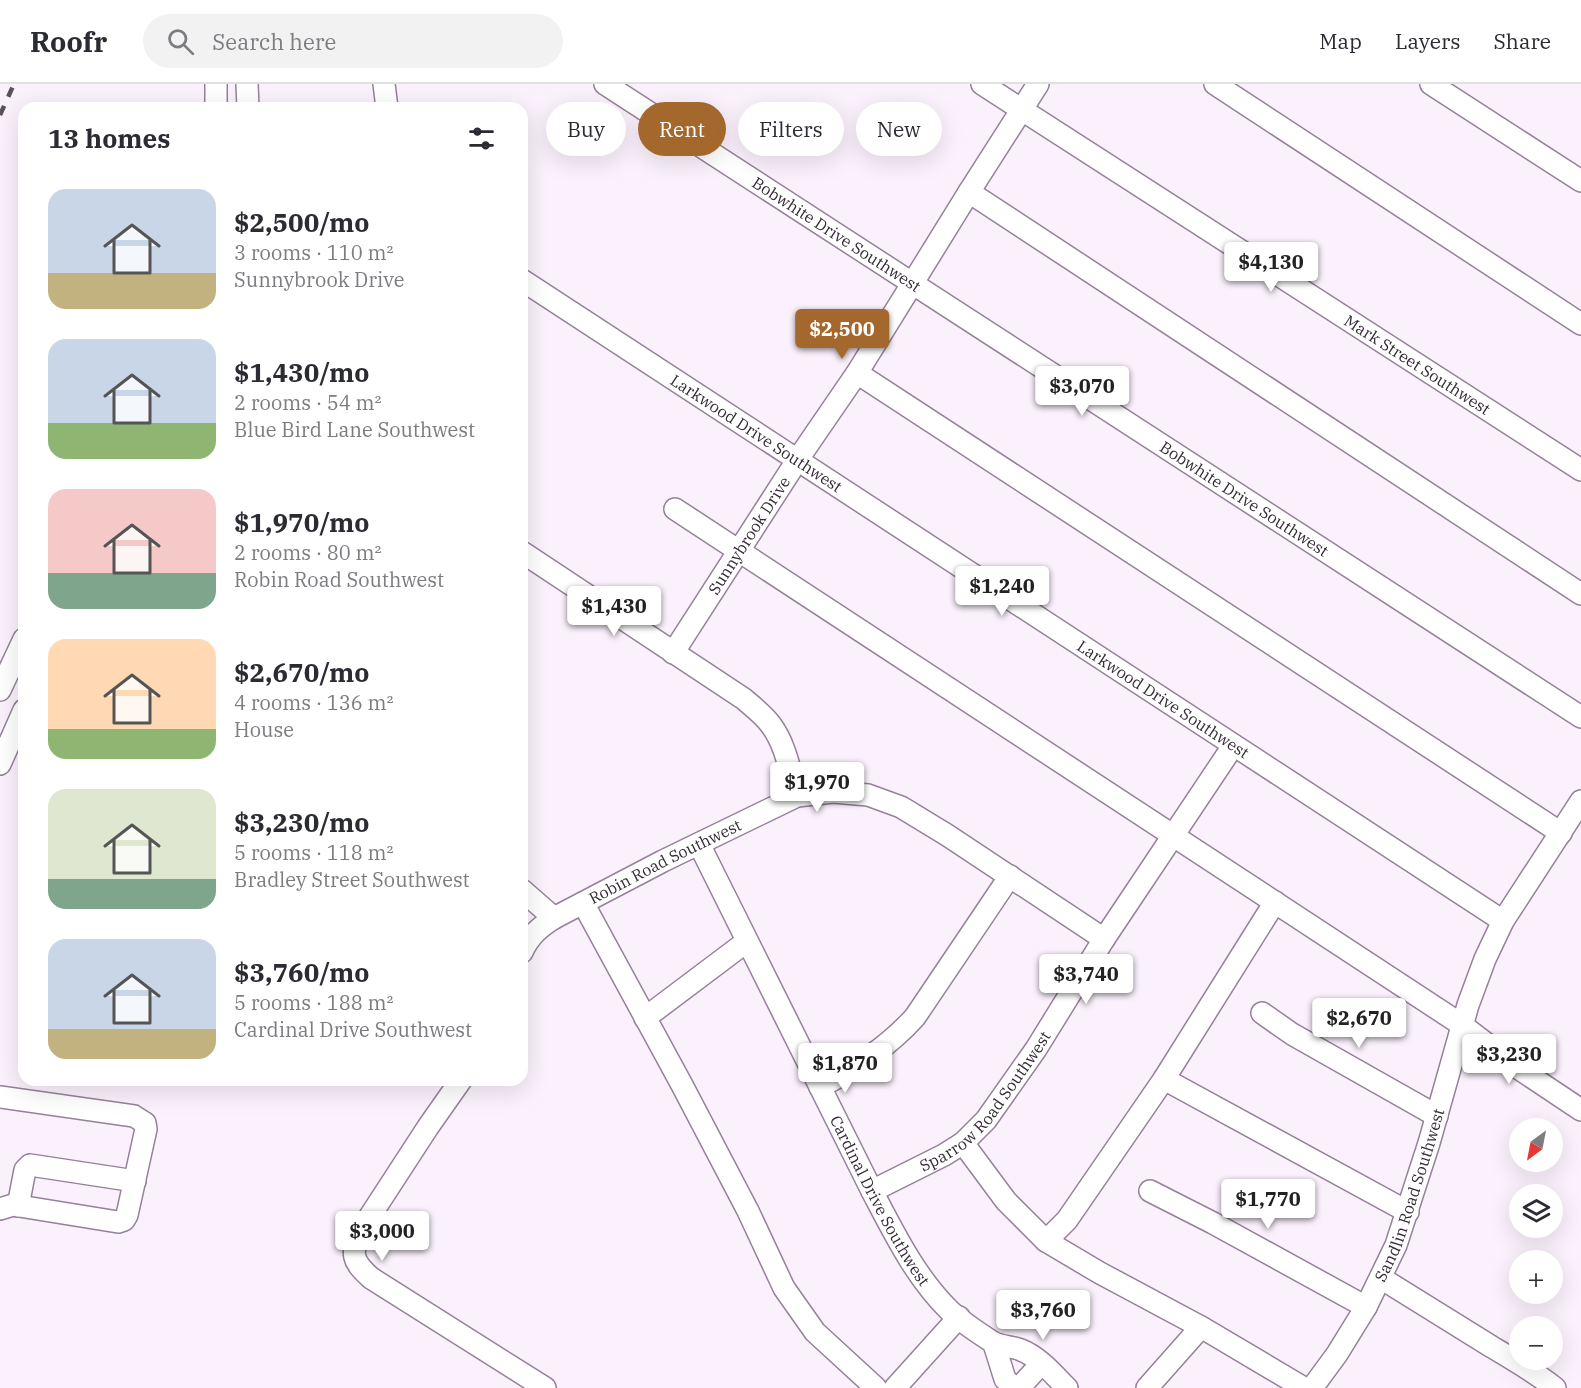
<!DOCTYPE html>
<html lang="en">
<head>
<meta charset="utf-8">
<style>
	:root { --surface:#fff; --page:#f2f2f3; --text:#2b2b33; --muted:#7c7c81; --line:#e1e1e2; --accent:#a5682c }
	body { margin:0; font-family:"IBM Plex Serif",serif; background:var(--page); color:var(--text); height:100vh; display:flex; flex-direction:column; font-size:22px; white-space:nowrap }
	* { box-sizing:border-box; margin:0 }
	p { font-size:20px; color:var(--muted) }
	.icon { flex:none; width:33px; height:33px; fill:none; stroke:currentColor; stroke-width:2; stroke-linecap:round; stroke-linejoin:round }
	.map { position:relative; flex:1; overflow:hidden }
	.drawer { position:absolute; left:18px; top:18px; width:510px; height:984px; display:flex; flex-direction:column; background:var(--surface); border-radius:18px; box-shadow:0 6px 24px #0002 }
	.drawer>* { flex:none }
	.top-card { position:absolute; left:546px; top:18px; width:570px; height:54px; display:flex; gap:12px }
	.needle { width:39px; rotate:212deg }
	.controls { position:absolute; left:1509px; top:1034px; display:grid; gap:12px }
	.controls a { display:grid; place-items:center; width:54px; height:54px; border-radius:50%; background:var(--surface); box-shadow:0 6px 24px #0002; font-size:30px }
	.price { position:absolute; translate:-50% -51px; padding:0 14px; border-radius:6px; background:#fff; color:#222; font-size:20px; line-height:39px; filter:drop-shadow(0 2px 3px #0008) }
	.price::after { content:''; position:absolute; left:50%; top:36px; width:18px; height:14px; margin-left:-9px; background:inherit; clip-path:polygon(0 0,100% 0,50% 100%) }
	.price.on { background:var(--accent); color:#fff }
	ul { padding:0; list-style:none }
	li { display:flex; align-items:center; gap:18px; height:150px; padding:0 30px }
	li span { display:grid; place-items:center; flex:none; width:168px; height:120px; border-radius:18px; color:#555 }
	li>.icon { margin-inline-start:auto }
	span .icon { width:72px; height:72px; fill:#fffc; stroke-width:1 }
	li b { font-size:26px }
	h2 { display:flex; justify-content:space-between; align-items:center; height:72px; padding:0 30px; font-size:26px }
	.pill { padding:0 21px; border-radius:27px; background:var(--surface); box-shadow:0 6px 24px #0002; font-size:21px; line-height:54px }
	.pill.on { background:var(--accent); color:#fff }
	header { display:flex; align-items:center; gap:36px; box-sizing:border-box; height:84px; padding:0 30px; background:var(--surface); border-bottom:2px solid var(--line) }
	header strong { font-size:28px }
	nav { display:flex; gap:33px; margin-inline-start:auto; font-size:21px }
	.search { width:420px; height:54px; background:var(--page); display:flex; align-items:center; gap:15px; box-sizing:border-box; padding:0 21px; border-radius:33px; color:var(--muted); font-size:22px }
	.map>svg:first-child { display:block }
</style>
</head>
<body>
<header>
<strong>Roofr</strong>
<div class="search"><svg class="icon" aria-label="search" viewBox="0 0 24 24"><circle cx="10" cy="10" r="6"/><path d="M15 15l6 6"/></svg>Search here</div>
<nav><a>Map</a><a>Layers</a><a>Share</a></nav>
</header>
<div class="map">
<svg width="1581" height="1304" viewBox="0 0 1581 1304">
	<rect width="100%" height="100%" fill="#fbf1fd"/>
	<g fill="none" stroke-linecap="round" stroke-linejoin="round">
		<defs>
			<g id="minor">
				<path d="M216 0V24"/>
				<path d="M247 0 248 24"/>
				<path d="M384 0 387 24"/>
				<path id="s1" d="M605 0 1581 633"/>
				<path id="s2" d="M982 0 1581 386"/>
				<path d="M1215 0 1581 240"/>
				<path d="M1431 0 1581 97"/>
				<path d="M969 108 1581 510"/>
				<path id="s3" d="M522 196 1503 837"/>
				<path d="M857 289 1561 749"/>
				<path d="M675 425 1462 941 1518 984 1581 1026"/>
				<path d="M522 468 744 615C753 623 764 631 771 641 786 661 790 688 797 712"/>
				<path id="s4" d="M673 569 798 375 857 289 969 108 1038 0"/>
				<path d="M0 606 24 555"/>
				<path d="M0 680 24 626"/>
				<path id="s5" d="M699 760 872 1107C894 1149 916 1194 950 1227 962 1238 977 1248 991 1257 999 1263 1012 1262 1021 1266 1039 1273 1054 1291 1067 1304"/>
				<path d="M522 806 554 834"/>
				<path d="M583 819 682 1001 748 1127 784 1204 815 1248 876 1304"/>
				<path id="s6" d="M522 868C529 852 540 843 554 834L663 777 797 712 833 708 868 711 901 723 947 751 1104 855"/>
				<path d="M1262 929 1292 950 1437 1032"/>
				<path d="M645 934 746 858"/>
				<path d="M1164 995 1408 1128"/>
				<path d="M461 996 428 1043 361 1146C350 1170 352 1177 371 1194L545 1304"/>
				<path d="M820 1003C855 984 888 963 915 933L1010 792"/>
				<path d="M0 1013 134 1032 145 1039 146 1045 127 1131 124 1136 118 1138 13 1121 0 1125"/>
				<path d="M963 1059 1006 1117 1046 1157 1100 1189 1201 1243 1304 1304"/>
				<path id="s7" d="M872 1107 944 1071 963 1059 986 1036 1036 965 1104 855 1233 662"/>
				<path d="M1150 1107 1213 1139 1366 1223"/>
				<path d="M18 1122 25 1086 30 1081 135 1097"/>
				<path d="M1046 1157 1067 1136 1164 995 1275 818"/>
				<path d="M1381 1194C1418 1217 1455 1240 1492 1263 1514 1276 1535 1288 1555 1304"/>
				<path d="M994 1260 1005 1295 1014 1304"/>
				<path d="M895 1304 959 1233"/>
				<path d="M1019 1304 1041 1280"/>
				<path d="M1147 1304 1201 1243"/>
				<path id="s8" d="M1312 1304 1337 1270 1366 1223 1396 1161 1429 1059 1468 921 1485 875 1503 837 1581 717"/>
			</g>
		</defs>
		<!-- minor casing -->
		<use href="#minor" stroke="#96809a" stroke-width="24"/>
		<!-- minor -->
		<use href="#minor" stroke="#fff" stroke-width="21"/>
		<!-- rail -->
		<path stroke="#5b515c" stroke-width="4.5" stroke-dasharray="10 10" stroke-linecap="butt" d="M0 31 14 0"/>
	</g>
	<g text-anchor="middle" stroke-width="6" stroke-linejoin="round" paint-order="stroke">
		<!-- street labels -->
		<g font-size="16" fill="#352b36" stroke="#fff">
			<text dy="6" stroke="none"><textPath href="#s1" startOffset="276">Bobwhite Drive Southwest</textPath></text>
			<text dy="6" stroke="none"><textPath href="#s2" startOffset="518">Mark Street Southwest</textPath></text>
			<text dy="6" stroke="none"><textPath href="#s3" startOffset="280">Larkwood Drive Southwest</textPath></text>
			<text dy="6" stroke="none"><textPath href="#s1" startOffset="762">Bobwhite Drive Southwest</textPath></text>
			<text dy="6" stroke="none"><textPath href="#s4" startOffset="140">Sunnybrook Drive</textPath></text>
			<text dy="6" stroke="none"><textPath href="#s3" startOffset="766">Larkwood Drive Southwest</textPath></text>
			<text dy="6" stroke="none"><textPath href="#s6" startOffset="172">Robin Road Southwest</textPath></text>
			<text dy="6" stroke="none"><textPath href="#s7" startOffset="148">Sparrow Road Southwest</textPath></text>
			<text dy="6" stroke="none"><textPath href="#s8" startOffset="218">Sandlin Road Southwest</textPath></text>
			<text dy="6" stroke="none"><textPath href="#s5" startOffset="400">Cardinal Drive Southwest</textPath></text>
		</g>
	</g>
</svg>
<div class="controls">
<a><svg class="needle" viewBox="-14 -14 28 28"><path d="M0-13l5 13h-10z" fill="#e53935"/><path d="M0 13l5-13h-10z" fill="#7c7c81"/></svg></a>
<a><svg class="icon" aria-label="layers" viewBox="0 0 24 24"><path d="M12 4l9 5-9 5-9-5zM3 14l9 5 9-5"/></svg></a>
<a>+</a>
<a>−</a>
</div>
<b class="price" style="left:1271px;top:209px">$4,130</b>
<b class="price on" style="left:842px;top:276px">$2,500</b>
<b class="price" style="left:1082px;top:333px">$3,070</b>
<b class="price" style="left:1002px;top:533px">$1,240</b>
<b class="price" style="left:614px;top:553px">$1,430</b>
<b class="price" style="left:817px;top:729px">$1,970</b>
<b class="price" style="left:1086px;top:921px">$3,740</b>
<b class="price" style="left:1359px;top:965px">$2,670</b>
<b class="price" style="left:1509px;top:1001px">$3,230</b>
<b class="price" style="left:845px;top:1010px">$1,870</b>
<b class="price" style="left:1268px;top:1146px">$1,770</b>
<b class="price" style="left:382px;top:1178px">$3,000</b>
<b class="price" style="left:1043px;top:1257px">$3,760</b>
<div class="top-card">
<a class="pill">Buy</a>
<a class="pill on">Rent</a>
<a class="pill">Filters</a>
<a class="pill">New</a>
</div>
<section class="drawer">
<h2>13 homes<svg class="icon" aria-label="filters" viewBox="0 0 24 24"><path d="M4 7h16M4 17h16"/><circle cx="9" cy="7" r="2"/><circle cx="15" cy="17" r="2"/></svg></h2>
<ul>
<li><span style="background:linear-gradient(#c9d6e8 70%,#c2b280 0)"><svg class="icon" aria-label="home" viewBox="0 0 24 24"><path d="M3 11l9-7 9 7M6 9v11h12V9"/></svg></span><div><b>$2,500/mo</b><p>3 rooms · 110 m²</p><p>Sunnybrook Drive</p></div></li>
<li><span style="background:linear-gradient(#c9d6e8 70%,#8fb573 0)"><svg class="icon" aria-label="home" viewBox="0 0 24 24"><path d="M3 11l9-7 9 7M6 9v11h12V9"/></svg></span><div><b>$1,430/mo</b><p>2 rooms · 54 m²</p><p>Blue Bird Lane Southwest</p></div></li>
<li><span style="background:linear-gradient(#f6c9c9 70%,#7fa58c 0)"><svg class="icon" aria-label="home" viewBox="0 0 24 24"><path d="M3 11l9-7 9 7M6 9v11h12V9"/></svg></span><div><b>$1,970/mo</b><p>2 rooms · 80 m²</p><p>Robin Road Southwest</p></div></li>
<li><span style="background:linear-gradient(#ffd9b3 75%,#8fb573 0)"><svg class="icon" aria-label="home" viewBox="0 0 24 24"><path d="M3 11l9-7 9 7M6 9v11h12V9"/></svg></span><div><b>$2,670/mo</b><p>4 rooms · 136 m²</p><p>House</p></div></li>
<li><span style="background:linear-gradient(#dfe7d0 75%,#7fa58c 0)"><svg class="icon" aria-label="home" viewBox="0 0 24 24"><path d="M3 11l9-7 9 7M6 9v11h12V9"/></svg></span><div><b>$3,230/mo</b><p>5 rooms · 118 m²</p><p>Bradley Street Southwest</p></div></li>
<li><span style="background:linear-gradient(#c9d6e8 75%,#c2b280 0)"><svg class="icon" aria-label="home" viewBox="0 0 24 24"><path d="M3 11l9-7 9 7M6 9v11h12V9"/></svg></span><div><b>$3,760/mo</b><p>5 rooms · 188 m²</p><p>Cardinal Drive Southwest</p></div></li>
</ul>
</section>
</div>
</body>
</html>
